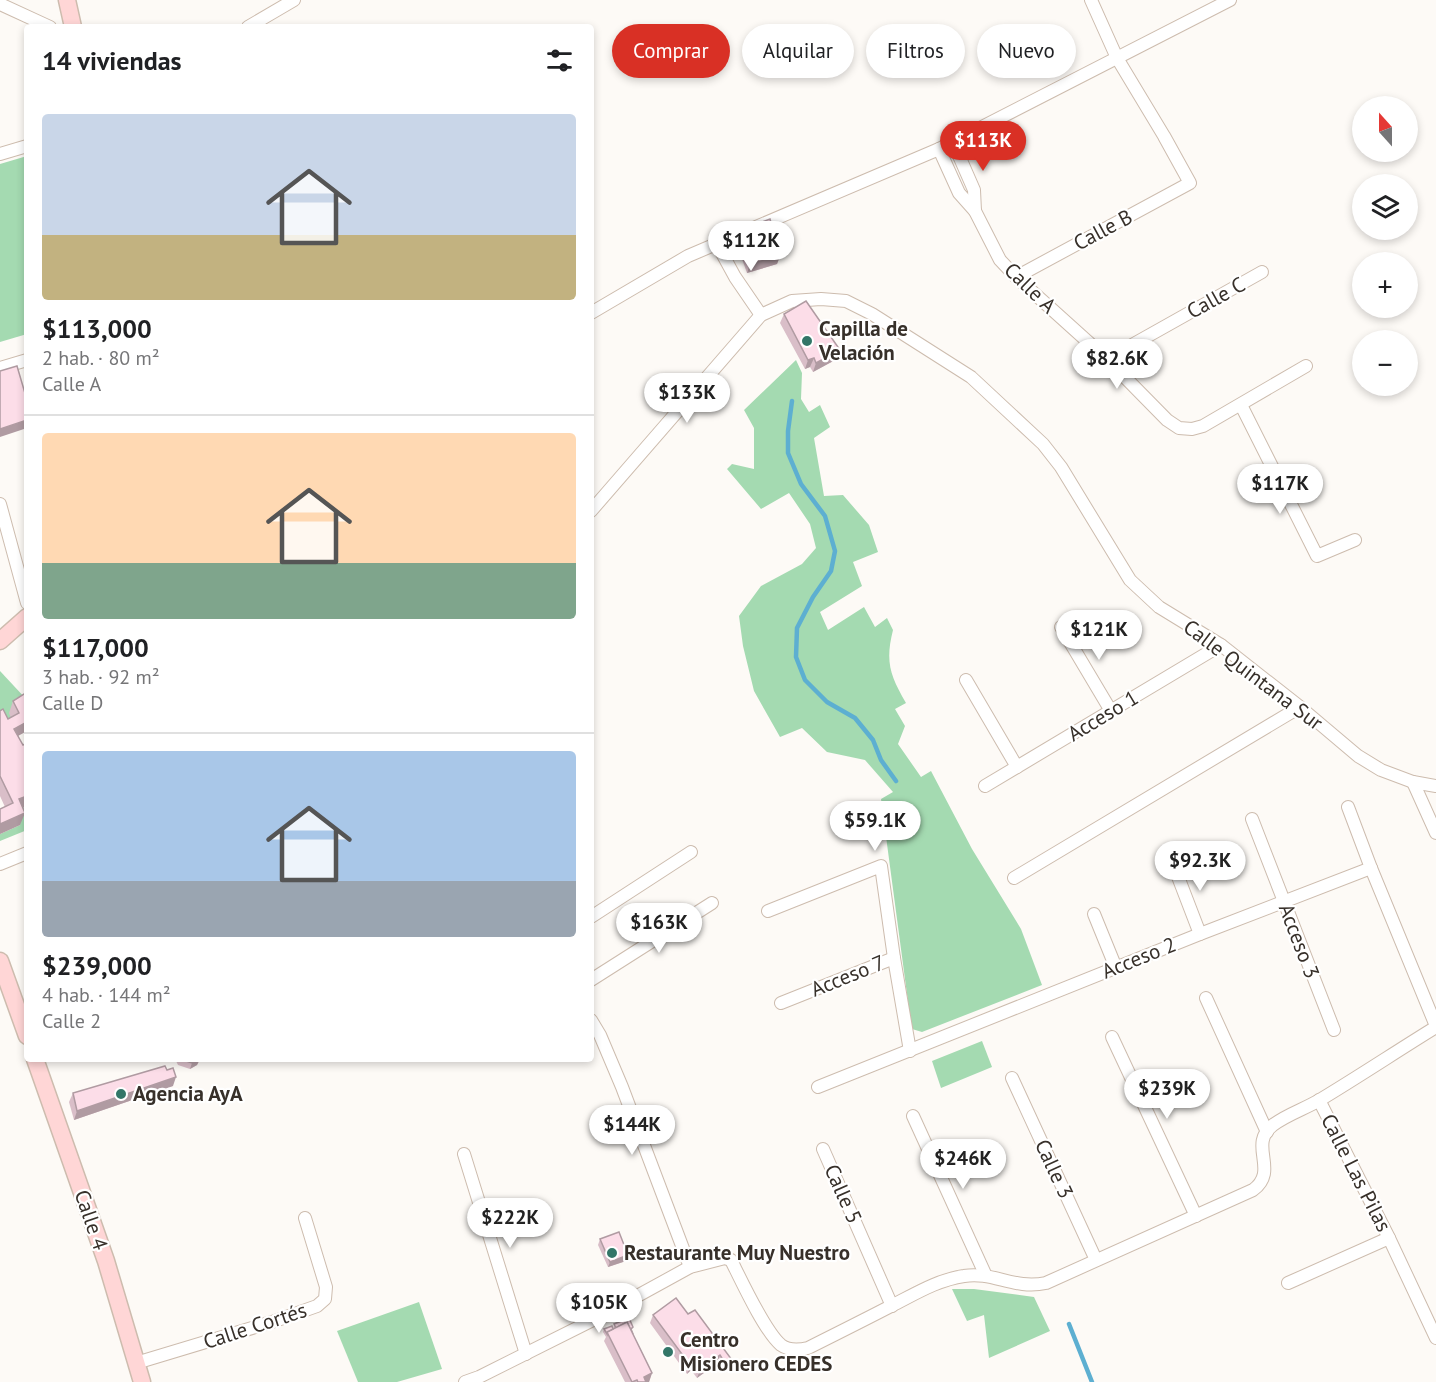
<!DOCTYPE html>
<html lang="es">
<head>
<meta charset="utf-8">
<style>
	:root { --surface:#fff; --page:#f2f2f2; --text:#202124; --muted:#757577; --line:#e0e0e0; --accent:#d93025 }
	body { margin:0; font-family:"PT Sans",sans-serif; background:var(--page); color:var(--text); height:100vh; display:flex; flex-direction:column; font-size:22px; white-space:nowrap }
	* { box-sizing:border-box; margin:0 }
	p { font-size:20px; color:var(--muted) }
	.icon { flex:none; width:33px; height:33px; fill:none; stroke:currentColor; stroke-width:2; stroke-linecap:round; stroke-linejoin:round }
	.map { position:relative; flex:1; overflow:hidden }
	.side { position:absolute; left:24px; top:24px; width:570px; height:1038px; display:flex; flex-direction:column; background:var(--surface); border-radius:6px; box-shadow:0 3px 9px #0003 }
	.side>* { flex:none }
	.guide { position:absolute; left:612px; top:24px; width:570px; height:54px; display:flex; gap:12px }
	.needle { width:39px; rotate:339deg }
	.fabs { position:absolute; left:1352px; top:96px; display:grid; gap:12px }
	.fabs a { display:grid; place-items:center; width:66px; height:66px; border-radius:50%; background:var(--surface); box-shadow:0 3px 9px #0003; font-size:30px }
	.price { position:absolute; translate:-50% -51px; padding:0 14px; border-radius:21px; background:#fff; color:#222; font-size:20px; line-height:39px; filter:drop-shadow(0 2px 3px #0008) }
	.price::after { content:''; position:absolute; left:50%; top:36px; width:18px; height:14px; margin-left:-9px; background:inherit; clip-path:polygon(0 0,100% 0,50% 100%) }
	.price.current { background:var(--accent); color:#fff }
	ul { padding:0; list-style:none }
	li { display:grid; align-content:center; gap:12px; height:318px; padding:0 18px }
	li+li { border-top:2px solid var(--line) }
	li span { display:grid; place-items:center; height:186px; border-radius:6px; color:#555 }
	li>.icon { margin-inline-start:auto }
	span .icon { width:108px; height:108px; fill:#fffc; stroke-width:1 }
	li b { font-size:26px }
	h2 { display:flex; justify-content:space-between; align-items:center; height:72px; padding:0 18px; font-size:26px }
	.tag { padding:0 21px; border-radius:27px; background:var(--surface); box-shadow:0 3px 9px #0003; font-size:21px; line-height:54px }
	.tag.current { background:var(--accent); color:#fff }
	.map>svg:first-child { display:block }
</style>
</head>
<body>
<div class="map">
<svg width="1436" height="1382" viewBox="0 0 1436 1382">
	<rect width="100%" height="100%" fill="#fdfaf6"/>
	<!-- green -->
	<g fill="#a4dab1">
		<path d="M27 156V334L0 342V164Z"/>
		<path d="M796 360 802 373 801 399 809 412 820 405 830 427 814 438 824 496 843 495 869 525 878 552 853 562 862 586 820 612 828 630 864 607 875 627 887 618 893 630C885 662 890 675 906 703L895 709 905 726 898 744 921 777 931 771 972 849 1021 929 1042 985 922 1032 912 1029 911 1024 881 799 893 792 865 760 827 752 802 728 780 737 754 691 743 646 739 616 761 586 802 564 816 548 810 524 789 493 761 509 727 469 732 464 754 469V428L744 410Z"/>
		<path d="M0 671 27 700 15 725 0 723Z"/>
		<path d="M27 806V830L0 841V834L20 825 14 811Z"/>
		<path d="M982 1041 992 1067 941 1088 932 1061Z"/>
		<path d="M952 1289H974L1034 1297 1050 1331 989 1358 984 1315 967 1321Z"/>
		<path d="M419 1302 442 1369 397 1382H358L337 1331Z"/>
	</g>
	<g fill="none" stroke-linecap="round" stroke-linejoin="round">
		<!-- stream -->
		<g stroke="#5dafd1" stroke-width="4.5">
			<path d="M792 401 788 431V453L801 484 825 516 835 551 831 571 813 597 797 628 796 657 805 680 827 702 855 718 873 740 881 760 896 781"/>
			<path d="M1069 1324 1092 1382"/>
		</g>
		<defs>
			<g id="minor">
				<path d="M0 4 50 27"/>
				<path d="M248 27 294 0"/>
				<path d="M953 142 974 190 975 211"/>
				<path d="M939 149 959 193 975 211 1000 260 1016 277 1107 359 1167 420 1179 428 1192 429 1203 426 1306 366"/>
				<path d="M0 154 27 146"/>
				<path d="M717 244 735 277 761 315"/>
				<path d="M1016 277 1190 183 1164 136 1117 58 1091 0"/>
				<path d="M591 313 688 256 939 149 1230 0"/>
				<path d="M1107 359 1262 272"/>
				<path d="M0 368 27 360"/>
				<path d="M1241 405 1317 556 1355 540"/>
				<path d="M0 504 27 603"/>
				<path d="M591 511 761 315 792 301 821 299 846 301 872 314 971 377 1043 444 1061 467 1130 580 1159 607 1221 645 1300 707 1358 756 1381 770 1413 782 1436 786"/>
				<path d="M1061 627 1111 711"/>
				<path d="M966 680 1017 767"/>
				<path d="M1413 782 1436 833"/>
				<path d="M985 786 1221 645"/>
				<path d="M1348 807 1371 868 1436 1026"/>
				<path d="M1252 819 1334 1030"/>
				<path d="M1172 861 1200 934"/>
				<path d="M0 864 27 853"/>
				<path d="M1014 878 1300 707"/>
				<path d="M768 911 881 866 894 958"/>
				<path d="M1094 914 1116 968"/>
				<path d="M591 917 691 852"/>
				<path d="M591 980 712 903"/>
				<path d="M1206 998 1267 1132"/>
				<path d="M781 1003 894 958 910 1051"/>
				<path d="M591 1020 600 1035 622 1087 690 1267"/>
				<path d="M1112 1037 1196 1216"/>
				<path d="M1012 1078 1096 1260"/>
				<path d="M818 1087 1200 934 1371 868"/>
				<path d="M1319 1100 1389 1238 1436 1338"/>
				<path d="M913 1116 986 1276"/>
				<path d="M823 1149 892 1306"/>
				<path d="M464 1154 526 1354"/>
				<path d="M1288 1283 1389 1238"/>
				<path d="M136 1363 272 1322 317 1306 325 1299 326 1287 305 1218"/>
				<path d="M465 1382 479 1377 599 1317 690 1267 725 1258 731 1260C741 1280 765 1332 781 1345 789 1351 799 1350 808 1348 836 1334 864 1320 891 1306 915 1294 937 1280 964 1276 993 1271 1014 1290 1046 1283L1253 1190C1280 1170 1247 1145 1273 1125 1286 1115 1304 1109 1318 1101 1358 1077 1397 1051 1436 1027"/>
			</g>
			<g id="secondary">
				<path d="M67 0 73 27"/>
				<path d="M0 641 27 617"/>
				<path d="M0 961 27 1036"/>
				<path d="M35 1059 106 1261 142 1382"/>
			</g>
		</defs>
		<!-- minor casing -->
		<use href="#minor" stroke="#cdbcae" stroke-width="14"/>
		<!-- secondary casing -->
		<use href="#secondary" stroke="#cdbcae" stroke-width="19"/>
		<!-- minor -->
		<use href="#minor" stroke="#fff" stroke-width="12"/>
		<!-- secondary -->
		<use href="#secondary" stroke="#ffd6d6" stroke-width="16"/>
	</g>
	<!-- wall -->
	<g fill="#d9bec8">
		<path d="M743 229 780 256 777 264 747 273 737 245Z"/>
		<path d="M784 314 840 350 837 359 813 372 810 367 805 369 780 323Z"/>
		<path d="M27 692 18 736 23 745 27 743V806L22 808 20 825 0 834V809L5 807 0 796V711L8 719 11 718 9 713 13 701Z"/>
		<path d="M175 1059H200L197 1065 190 1069 178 1065Z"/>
		<path d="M173 1086 74 1120 69 1102 73 1093Z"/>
		<path d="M600 1239 626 1261 608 1267 598 1245Z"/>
		<path d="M688 1314 732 1360 729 1369 723 1373 716 1364 697 1378 691 1370 687 1374 650 1323 653 1315Z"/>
		<path d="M614 1324 633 1327 631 1330 652 1373 649 1382H625L604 1341 606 1337 603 1332 604 1329H613Z"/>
	</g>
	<!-- shaded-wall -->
	<g fill="#b09ba2">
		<path d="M780 256 777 264 747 273 750 264Z"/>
		<path d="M840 350 837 359 813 372 816 363Z"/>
		<path d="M814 358 810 367 805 369 808 360Z"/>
		<path d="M27 420V428L0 437V429Z"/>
		<path d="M27 722V731L9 741 14 729Z"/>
		<path d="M27 796V806L14 811 19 799Z"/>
		<path d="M25 813 20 825 0 834V824Z"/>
		<path d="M200 1059 197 1065 190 1069 192 1063Z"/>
		<path d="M176 1077 173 1086 74 1120 77 1111Z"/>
		<path d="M628 1255 626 1261 608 1267 610 1262Z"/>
		<path d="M720 1355 716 1364 697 1378 700 1370Z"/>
		<path d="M732 1360 729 1369 723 1373 726 1364Z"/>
		<path d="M694 1362 691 1370 687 1374 690 1365Z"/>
		<path d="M652 1373 649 1382H642L644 1377Z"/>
	</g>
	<!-- building -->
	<g fill="#fcdde8" stroke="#b09ba2" stroke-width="1.5">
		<path d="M770 219 780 256 750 264 740 237 743 229Z"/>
		<path d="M806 301 840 350 816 363 814 358 808 360 784 314Z"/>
		<path d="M17 366 27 400V420L0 429V371Z"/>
		<path d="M27 692V722L14 729 23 745 27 743V796L19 799 25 813 0 824V809L13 803 0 776V711L3 709 8 719 19 713 13 701Z"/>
		<path d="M180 1059H200L192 1063Z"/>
		<path d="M165 1066 167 1070 173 1068 176 1077 77 1111 73 1093Z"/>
		<path d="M619 1232 628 1255 610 1262 600 1239Z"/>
		<path d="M676 1298 688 1314 695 1310 732 1360 726 1364 720 1355 700 1370 694 1362 690 1365 653 1315Z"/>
		<path d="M629 1318 633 1327 631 1329 633 1334 627 1322 616 1328 614 1324Z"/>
		<path d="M627 1322 652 1373 644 1377 646 1382H638L637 1380 632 1382 607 1332Z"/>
		<path d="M612 1326 613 1329 607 1332V1334L604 1329Z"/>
	</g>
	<!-- markers -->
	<g fill="#337668" stroke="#fff" stroke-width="2">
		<circle cx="807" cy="341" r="6"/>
		<circle cx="121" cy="1094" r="6"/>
		<circle cx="612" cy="1253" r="6"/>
		<circle cx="668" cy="1352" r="6"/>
	</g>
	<g text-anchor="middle" stroke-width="4.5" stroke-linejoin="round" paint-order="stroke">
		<!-- street labels -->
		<g font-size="21" fill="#37302a" stroke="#fff">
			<text transform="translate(1103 230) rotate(-28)" y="7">Calle B</text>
			<text transform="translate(1030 288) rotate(44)" y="7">Calle A</text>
			<text transform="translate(1216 298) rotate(-29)" y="7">Calle C</text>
			<text transform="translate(1253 675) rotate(37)" y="7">Calle Quintana Sur</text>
			<text transform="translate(1103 716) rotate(-31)" y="7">Acceso 1</text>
			<text transform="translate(1299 941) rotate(69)" y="7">Acceso 3</text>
			<text transform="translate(1139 958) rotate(-22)" y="7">Acceso 2</text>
			<text transform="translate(848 976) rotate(-22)" y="7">Acceso 7</text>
			<text transform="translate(1054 1169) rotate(65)" y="7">Calle 3</text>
			<text transform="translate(1356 1173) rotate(63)" y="7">Calle Las Pilas</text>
			<text transform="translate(843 1194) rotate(66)" y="7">Calle 5</text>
			<text transform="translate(91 1220) rotate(71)" y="7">Calle 4</text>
			<text transform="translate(255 1326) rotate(-18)" y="7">Calle Cortés</text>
		</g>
		<!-- poi labels -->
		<g font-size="21" font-weight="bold" fill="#37302a" stroke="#fff" text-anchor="start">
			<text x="819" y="336">Capilla de<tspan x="819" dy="24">Velación</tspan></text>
			<text x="133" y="1101">Agencia AyA</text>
			<text x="624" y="1260">Restaurante Muy Nuestro</text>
			<text x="680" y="1347">Centro<tspan x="680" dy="24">Misionero CEDES</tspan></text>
		</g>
	</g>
</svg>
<div class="fabs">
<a><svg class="needle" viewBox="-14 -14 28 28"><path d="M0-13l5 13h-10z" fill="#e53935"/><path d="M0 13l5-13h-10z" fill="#757577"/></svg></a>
<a><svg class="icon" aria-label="layers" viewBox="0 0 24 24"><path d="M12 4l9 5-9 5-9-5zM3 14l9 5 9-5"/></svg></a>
<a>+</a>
<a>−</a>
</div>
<b class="price current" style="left:983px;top:172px">$113K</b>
<b class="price" style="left:751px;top:272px">$112K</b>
<b class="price" style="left:1117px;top:390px">$82.6K</b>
<b class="price" style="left:687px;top:424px">$133K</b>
<b class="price" style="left:1280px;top:515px">$117K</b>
<b class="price" style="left:1099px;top:661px">$121K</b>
<b class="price" style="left:875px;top:852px">$59.1K</b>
<b class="price" style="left:1200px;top:892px">$92.3K</b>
<b class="price" style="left:659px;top:954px">$163K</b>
<b class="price" style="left:1167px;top:1120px">$239K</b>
<b class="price" style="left:632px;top:1156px">$144K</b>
<b class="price" style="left:963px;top:1190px">$246K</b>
<b class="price" style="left:510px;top:1249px">$222K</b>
<b class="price" style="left:599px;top:1334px">$105K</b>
<div class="guide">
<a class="tag current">Comprar</a>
<a class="tag">Alquilar</a>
<a class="tag">Filtros</a>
<a class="tag">Nuevo</a>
</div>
<section class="side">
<h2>14 viviendas<svg class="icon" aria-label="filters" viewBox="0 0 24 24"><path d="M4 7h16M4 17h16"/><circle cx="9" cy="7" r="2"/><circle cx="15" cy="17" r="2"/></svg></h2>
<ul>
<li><span style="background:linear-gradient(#c9d6e8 65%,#c2b280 0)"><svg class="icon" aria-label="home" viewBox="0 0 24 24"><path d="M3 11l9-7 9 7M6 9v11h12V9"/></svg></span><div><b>$113,000</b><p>2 hab. · 80 m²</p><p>Calle A</p></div></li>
<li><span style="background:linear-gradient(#ffd9b3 70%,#7fa58c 0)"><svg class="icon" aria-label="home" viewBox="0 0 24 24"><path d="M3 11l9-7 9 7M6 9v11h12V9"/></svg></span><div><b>$117,000</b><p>3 hab. · 92 m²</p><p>Calle D</p></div></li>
<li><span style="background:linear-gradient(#a9c7e8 70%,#9aa5b1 0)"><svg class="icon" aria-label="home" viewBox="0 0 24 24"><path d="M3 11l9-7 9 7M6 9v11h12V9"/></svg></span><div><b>$239,000</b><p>4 hab. · 144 m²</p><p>Calle 2</p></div></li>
</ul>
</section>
</div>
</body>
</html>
